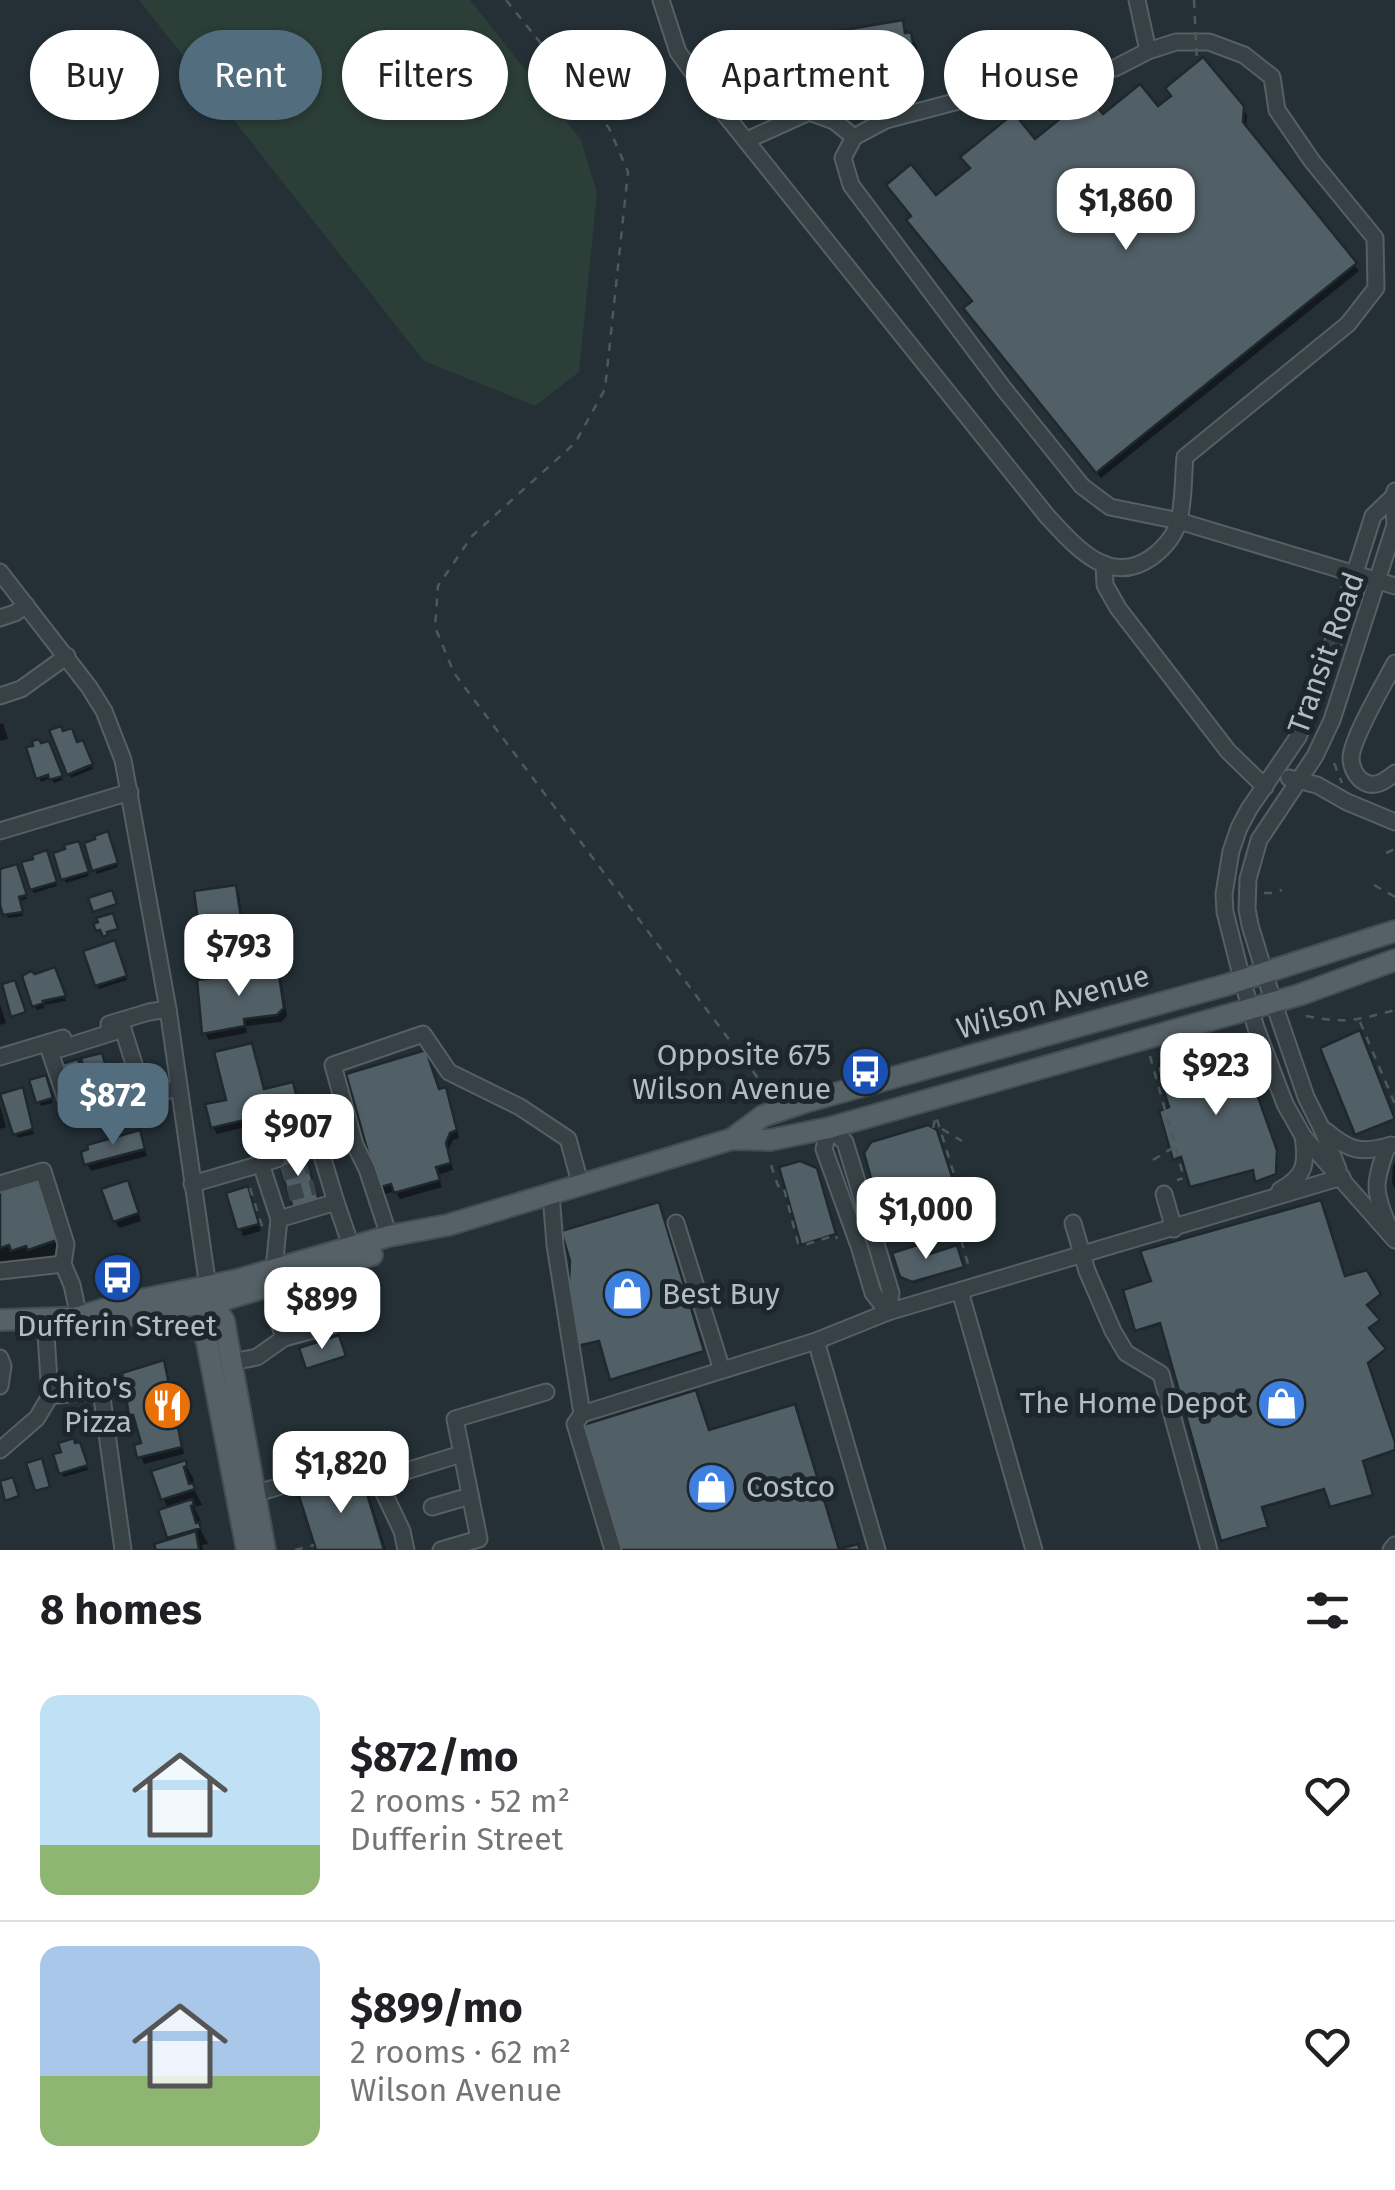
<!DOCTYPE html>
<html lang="en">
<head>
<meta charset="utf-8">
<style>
	:root { --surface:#fff; --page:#f6f6f6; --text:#202124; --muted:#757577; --line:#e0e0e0; --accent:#526d7d }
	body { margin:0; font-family:"Fira Sans",sans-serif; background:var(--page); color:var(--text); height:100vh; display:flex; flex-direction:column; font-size:38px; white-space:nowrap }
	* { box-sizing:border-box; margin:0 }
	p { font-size:32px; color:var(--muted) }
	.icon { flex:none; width:55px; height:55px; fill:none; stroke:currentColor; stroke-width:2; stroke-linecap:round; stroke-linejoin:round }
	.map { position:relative; height:1550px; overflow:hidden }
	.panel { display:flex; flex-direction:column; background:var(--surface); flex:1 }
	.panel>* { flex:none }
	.hud { position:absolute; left:30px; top:30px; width:1335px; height:90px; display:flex; gap:20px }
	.price { position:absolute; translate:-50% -85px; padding:0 22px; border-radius:20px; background:#fff; color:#222; font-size:32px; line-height:65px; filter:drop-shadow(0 2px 5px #0008) }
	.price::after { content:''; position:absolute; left:50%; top:60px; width:30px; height:22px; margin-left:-15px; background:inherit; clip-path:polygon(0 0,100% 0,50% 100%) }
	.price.active { background:var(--accent); color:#fff }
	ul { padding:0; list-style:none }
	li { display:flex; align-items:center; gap:30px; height:250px; padding:0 40px }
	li+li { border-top:2px solid var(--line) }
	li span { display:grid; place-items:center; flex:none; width:280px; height:200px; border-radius:20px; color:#555 }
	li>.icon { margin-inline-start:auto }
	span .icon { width:120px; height:120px; fill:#fffc; stroke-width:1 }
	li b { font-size:42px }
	h2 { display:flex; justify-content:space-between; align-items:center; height:120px; padding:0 40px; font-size:42px }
	.tag { padding:0 35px; border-radius:45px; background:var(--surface); box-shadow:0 2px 8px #0004; font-size:35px; line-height:90px }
	.tag.active { background:var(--accent); color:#fff }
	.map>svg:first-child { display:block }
</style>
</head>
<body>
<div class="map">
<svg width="1395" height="1550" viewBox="0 0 1395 1550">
	<rect width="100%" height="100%" fill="#243036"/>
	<!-- green -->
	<path fill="#2c3e38" d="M139 0H470L581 140 597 193 579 372 535 406 424 361Z"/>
	<!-- shadow -->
	<g fill="#0007">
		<path d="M902 23 916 44 923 85 849 97 844 87Z"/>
		<path d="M1242 107 1247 115 1246 129 1359 271 1101 478 970 316 974 303 936 199 1034 143 1102 117 1158 110Z"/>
		<path d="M3 723 8 739 0 741V724Z"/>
		<path d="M76 745 85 747 93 769 71 778 69 774Z"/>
		<path d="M50 748 63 780 54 783 51 778 41 782 39 778Z"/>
		<path d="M110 838 118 867 97 874 95 870Z"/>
		<path d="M80 848 89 876 66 883 64 879Z"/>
		<path d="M48 857 57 886 34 893 32 889Z"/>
		<path d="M18 871 27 899 20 901 23 916 8 918 0 897V872Z"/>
		<path d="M235 887 239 894 244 931 228 933 233 942 236 963 210 966 206 959 207 938 202 929Z"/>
		<path d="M116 947 127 980 99 989 86 952Z"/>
		<path d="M277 971 281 978 287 1016 281 1022 246 1026 247 1033 209 1040 205 1033Z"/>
		<path d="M56 974 66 1001 44 1005V1008L37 1010 34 1006V975Z"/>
		<path d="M0 1004 6 1023 0 1025Z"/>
		<path d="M251 1046 255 1053 265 1092 292 1085 301 1114 217 1134 213 1127 228 1101Z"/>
		<path d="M103 1060 115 1102 98 1107 96 1103Z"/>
		<path d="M1172 1066 1276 1153 1275 1175 1258 1182 1255 1170 1193 1187 1184 1157 1176 1159 1172 1109Z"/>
		<path d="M33 1082H47L53 1103 41 1106Z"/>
		<path d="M439 1091 448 1097 459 1138 453 1140 448 1151 453 1170 438 1175 442 1187 400 1199 395 1191 385 1194 381 1187Z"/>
		<path d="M24 1094 34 1134 18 1138 4 1095Z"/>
		<path d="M0 1106 6 1127 0 1129Z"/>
		<path d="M139 1133 147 1156 91 1171 87 1164Z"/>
		<path d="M937 1134 953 1187 895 1205 899 1217 886 1221 866 1153Z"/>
		<path d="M1395 1163V1189L1392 1183 1393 1165Z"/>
		<path d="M39 1181 67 1255 22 1265 19 1260 0 1266V1193Z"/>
		<path d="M131 1190 141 1221 119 1228 115 1221Z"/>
		<path d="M229 1195 251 1196 261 1231 243 1236Z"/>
		<path d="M658 1205 703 1352 613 1380 601 1342 579 1345Z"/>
		<path d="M956 1248 962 1268 914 1283 904 1278 929 1257Z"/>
		<path d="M1366 1273 1380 1296 1365 1307 1378 1323 1367 1330 1385 1351 1367 1365 1395 1448V1451L1361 1462 1372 1496 1333 1507 1327 1489 1260 1509 1266 1528 1224 1541 1162 1324 1137 1331 1126 1292 1344 1279Z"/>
		<path d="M163 1363 167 1370 184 1454 144 1464 137 1447 144 1445 131 1415Z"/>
		<path d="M81 1449 88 1470 64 1477 61 1473Z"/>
		<path d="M184 1463 193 1478 194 1482 191 1483 202 1505 194 1507 201 1521 197 1522 198 1525 208 1544 202 1545 203 1550H158L171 1541 161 1511 169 1509 163 1499Z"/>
		<path d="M359 1477 368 1492 386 1550H319Z"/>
	</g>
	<!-- building -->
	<g fill="#515f66" stroke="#1e282d" stroke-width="2.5">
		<path d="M903 20 905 33 911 32 919 76 841 88 832 32Z"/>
		<path d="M1203 57 1244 106 1243 122 1357 263 1096 473 963 308 972 301 906 220 911 216 886 185 911 164 936 195 970 168 960 157 1014 113 1035 139 1088 96 1103 114 1140 84 1158 106 1171 96 1165 88Z"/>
		<path d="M61 726 63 731 72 728 77 742 83 740 93 764 67 775 49 730Z"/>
		<path d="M39 739 41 743 49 741 63 776 49 780 48 775 36 779 26 747 33 746 32 741Z"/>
		<path d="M108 831 118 863 92 871 84 843 95 839 94 836Z"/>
		<path d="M79 841 89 872 61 880 53 853 65 849 64 845Z"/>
		<path d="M47 850 57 882 30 890 21 862 33 859 32 855Z"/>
		<path d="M17 864 27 895 19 897 23 912 3 915 0 905V869Z"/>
		<path d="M236 885 242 924 199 930 194 891Z"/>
		<path d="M112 890 117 904 93 912 88 898Z"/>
		<path d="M113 913 118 929 107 932 108 935 103 937 100 930 96 931 93 924 98 922 96 918Z"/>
		<path d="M230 932 233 956 204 960 200 936Z"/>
		<path d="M115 940 127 976 95 986 83 951Z"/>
		<path d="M55 967 66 996 43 1001 44 1003 32 1007 22 976 31 971 35 974Z"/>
		<path d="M278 969 284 1008 277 1015 244 1019 245 1026 202 1034 197 980Z"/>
		<path d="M15 980 26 1012 11 1017 2 984Z"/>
		<path d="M1360 1030 1395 1119 1355 1135 1320 1048Z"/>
		<path d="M252 1043 264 1089 293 1082 299 1107 211 1128 205 1104 226 1100 214 1052Z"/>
		<path d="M1225 1048 1244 1058 1277 1150 1276 1174 1255 1182 1253 1170 1190 1187 1181 1157 1173 1160 1159 1111 1169 1107 1157 1069 1162 1060 1171 1058 1173 1063Z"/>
		<path d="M426 1050 439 1089 446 1087 457 1130 450 1133 446 1143 451 1163 436 1167 440 1180 394 1193 391 1184 378 1188 346 1074Z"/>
		<path d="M102 1053 115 1098 94 1104 81 1058Z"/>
		<path d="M78 1059 89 1097 72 1102 61 1064Z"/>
		<path d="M46 1075 53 1098 36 1103 29 1080Z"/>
		<path d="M23 1087 33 1129 13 1135 0 1094Z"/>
		<path d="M928 1125 937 1130 955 1186 897 1203 900 1216 883 1221 864 1153 871 1142Z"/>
		<path d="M140 1130 145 1149 84 1165 81 1152 88 1149 87 1145Z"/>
		<path d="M302 1147 320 1203 294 1211 276 1156Z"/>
		<path d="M800 1161 817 1168 836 1234 801 1245 779 1167Z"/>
		<path d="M40 1178 60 1239 28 1250 26 1246 11 1251 9 1245 0 1248V1191Z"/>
		<path d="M128 1180 139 1213 113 1222 101 1189Z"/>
		<path d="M248 1186 259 1224 237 1230 226 1193Z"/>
		<path d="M1321 1200 1345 1276 1367 1270 1381 1294 1367 1305 1380 1320 1369 1328 1386 1349 1368 1363 1395 1442V1450L1363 1461 1373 1495 1330 1507 1324 1489 1262 1507 1268 1527 1221 1541 1160 1323 1135 1331 1123 1290 1151 1281 1140 1251Z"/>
		<path d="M659 1202 704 1351 610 1380 599 1341 577 1346 568 1300 570 1261 561 1231Z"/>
		<path d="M927 1242 929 1254 957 1245 964 1267 912 1282 900 1277 892 1253Z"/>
		<path d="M339 1335 346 1356 306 1369 299 1348Z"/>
		<path d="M164 1360 182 1447 137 1458 134 1445 141 1443 133 1415 129 1416 122 1373Z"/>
		<path d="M696 1390 709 1430 795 1404 839 1549 858 1544 860 1550H620L583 1425Z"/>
		<path d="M74 1438 75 1443 80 1442 88 1465 59 1474 53 1454 61 1452 58 1443Z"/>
		<path d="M42 1458 50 1487 35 1491 26 1463Z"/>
		<path d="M186 1460 187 1466 184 1467 189 1484 193 1483 195 1489 161 1500 151 1471Z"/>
		<path d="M361 1474 384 1550H316L298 1493Z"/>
		<path d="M13 1477 19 1496 5 1501 0 1481Z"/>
		<path d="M192 1499 194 1505 191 1506 196 1523 199 1522 201 1528 167 1538 158 1510Z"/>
		<path d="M196 1531 199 1550H156L154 1544Z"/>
	</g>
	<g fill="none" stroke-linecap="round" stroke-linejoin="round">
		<!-- minor-tunnel -->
		<g stroke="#39454b" stroke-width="15" stroke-dasharray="15 8" stroke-linecap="butt">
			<path d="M282 1174 308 1166"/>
			<path d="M288 1194 315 1187"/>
		</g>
		<defs>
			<g id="minor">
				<path d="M661 0 678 52 707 92 1047 516C1074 545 1109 588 1152 557 1164 548 1175 536 1179 520 1184 500 1183 478 1185 457L1348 324 1376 288 1375 238 1312 161 1277 110 1272 77 1244 55 1209 42H1176L1148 51 1115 68 970 98 886 120 854 137"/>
				<path d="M1137 0 1148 51"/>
				<path d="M747 140 809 112 834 121 854 137 843 158 851 185 1004 389 1082 486 1110 507 1179 521 1395 586"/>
				<path d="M1393 497 1373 516 1317 692 1298 737 1249 809 1239 828 1231 851 1224 894 1225 912 1242 979 1256 1028 1285 1104 1303 1136 1395 1240"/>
				<path d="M1104 564 1105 585 1118 608 1228 751 1265 787"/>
				<path d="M0 572 89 687 104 711 123 760 168 1009 208 1287"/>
				<path d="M0 618 15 613 26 605"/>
				<path d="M1395 663C1384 684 1353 736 1351 757 1351 765 1354 773 1360 779 1372 790 1384 782 1395 773"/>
				<path d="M0 696 21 689 67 656"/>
				<path d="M1289 778 1317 785 1347 802 1395 822"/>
				<path d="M0 831 130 792"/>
				<path d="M109 1024 149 1012 168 1009"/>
				<path d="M0 1057 63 1038"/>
				<path d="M70 1111 50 1052 123 1029 144 1096 178 1088"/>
				<path d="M829 1128 845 1142 891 1293 888 1312 873 1293 859 1246 824 1149Z"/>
				<path d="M1326 1131C1349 1151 1362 1154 1391 1145"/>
				<path d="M1387 1147C1374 1184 1373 1189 1388 1225"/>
				<path d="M303 1151 319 1146 336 1202"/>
				<path d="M277 1159 261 1164 279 1219"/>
				<path d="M1338 1169 1322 1129 1306 1097 1273 1001 1250 925 1247 909 1248 879 1259 840 1315 756 1332 720 1395 525 1393 497 1395 491"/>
				<path d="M0 1184 43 1171 66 1244 63 1264"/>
				<path d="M192 1184 261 1164"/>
				<path d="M1280 1190C1306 1176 1307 1163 1303 1136"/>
				<path d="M551 1194 555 1245 582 1414 575 1424 613 1550"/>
				<path d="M1164 1194 1174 1229"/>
				<path d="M676 1223 722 1370"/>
				<path d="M1073 1223 1087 1271 1113 1331 1126 1353 1161 1374 1209 1550"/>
				<path d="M389 1236 367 1169 355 1145 333 1065 423 1034 449 1072 520 1107 568 1139 581 1186"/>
				<path d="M274 1269 279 1219 336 1202 351 1246"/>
				<path d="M0 1271 63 1264 72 1285 79 1317"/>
				<path d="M960 1291 1034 1550"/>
				<path d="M280 1324 332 1309"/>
				<path d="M284 1338 277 1316 280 1304 329 1289"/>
				<path d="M816 1341 877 1550"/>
				<path d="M0 1358 3 1366 0 1386"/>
				<path d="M232 1362 257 1357 284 1338 332 1325V1296L322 1270"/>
				<path d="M50 1396 101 1390 123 1550"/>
				<path d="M582 1414 816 1341 888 1312 1342 1177"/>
				<path d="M0 1450 37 1418 50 1396 45 1319"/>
				<path d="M403 1472 461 1454"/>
				<path d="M254 1494 356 1464 373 1470 402 1531 406 1550"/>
				<path d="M432 1507 470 1496"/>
				<path d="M441 1550 479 1539 455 1419 546 1392"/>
				<path d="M1391 1550 1395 1545"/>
			</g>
			<g id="major">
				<path d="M732 1139 763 1116 805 1102 1226 985 1395 931"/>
				<path d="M209 1293 211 1302 204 1327 247 1550"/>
				<path d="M211 1302 224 1321 265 1550"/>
				<path d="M129 1315 223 1300 372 1255"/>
				<path d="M79 1317 121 1304 237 1280 389 1236 448 1225 732 1139 770 1140 829 1128 1299 995 1395 960"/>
				<path d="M0 1320 90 1317"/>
			</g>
		</defs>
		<!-- minor casing -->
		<use href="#minor" stroke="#555f64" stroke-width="19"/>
		<!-- major casing -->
		<use href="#major" stroke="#434d53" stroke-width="24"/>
		<!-- path -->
		<g stroke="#4a5a58" stroke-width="2.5" stroke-dasharray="8 8" stroke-linecap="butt">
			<path d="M506 0 609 128 628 172 605 389 575 443 472 536 438 586 435 627 454 673 767 1090"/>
			<path d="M1334 763 1342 783"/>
			<path d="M1386 853 1395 849"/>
			<path d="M1374 885 1395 897"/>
			<path d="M1264 893H1272L1282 890"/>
			<path d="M1306 1016C1345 1024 1358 1020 1395 1010"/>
			<path d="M1360 1022 1395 1104"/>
			<path d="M1150 1056 1184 1178 1177 1180"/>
			<path d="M933 1128 936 1116 957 1184"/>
			<path d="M942 1129 962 1141"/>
			<path d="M1153 1160 1174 1147"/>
			<path d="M771 1165 778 1186 783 1185 798 1243 804 1245 836 1235 837 1239"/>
			<path d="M250 1188 263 1229"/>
			<path d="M954 1212 955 1202"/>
			<path d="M957 1225 970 1271"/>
			<path d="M295 1550 314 1545"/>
		</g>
		<!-- minor -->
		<use href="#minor" stroke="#374146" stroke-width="15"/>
		<!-- major -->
		<use href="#major" stroke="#556166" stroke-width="20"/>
		<!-- path-bridge -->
		<path stroke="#4a5a58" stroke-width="2.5" stroke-dasharray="8 8" stroke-linecap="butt" d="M1194 0 1197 62"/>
	</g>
	<!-- icons -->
	<defs>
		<symbol id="bus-disc" viewBox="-11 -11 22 22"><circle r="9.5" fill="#1a4fb4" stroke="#1c262b"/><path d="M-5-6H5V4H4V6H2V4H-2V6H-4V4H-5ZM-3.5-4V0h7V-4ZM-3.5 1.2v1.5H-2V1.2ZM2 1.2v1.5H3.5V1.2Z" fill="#fff"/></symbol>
		<symbol id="shop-disc" viewBox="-11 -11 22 22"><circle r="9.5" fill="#3f7fe0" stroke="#1c262b"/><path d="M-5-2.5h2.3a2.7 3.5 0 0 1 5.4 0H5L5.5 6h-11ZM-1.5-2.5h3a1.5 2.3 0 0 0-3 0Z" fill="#fff"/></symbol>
		<symbol id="restaurant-disc" viewBox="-11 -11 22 22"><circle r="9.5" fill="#e8710a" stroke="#1c262b"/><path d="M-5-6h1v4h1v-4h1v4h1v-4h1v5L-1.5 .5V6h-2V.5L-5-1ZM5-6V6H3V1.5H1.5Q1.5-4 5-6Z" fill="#fff"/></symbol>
	</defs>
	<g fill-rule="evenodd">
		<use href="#bus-disc" x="838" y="1044" width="55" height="55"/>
		<use href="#bus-disc" x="90" y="1250" width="55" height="55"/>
		<use href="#shop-disc" x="600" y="1266" width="55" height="55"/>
		<use href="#shop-disc" x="1254" y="1376" width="55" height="55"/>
		<use href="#restaurant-disc" x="140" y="1378" width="55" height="55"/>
		<use href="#shop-disc" x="684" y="1460" width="55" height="55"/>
	</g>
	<g text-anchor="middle" stroke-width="10" stroke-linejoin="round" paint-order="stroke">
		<!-- street labels -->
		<g font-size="30" fill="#b2bdc3" stroke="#1c262b">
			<text transform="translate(1326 653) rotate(-70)" y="10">Transit Road</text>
			<text transform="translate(1053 1002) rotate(-16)" y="10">Wilson Avenue</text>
		</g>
		<!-- poi labels -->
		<g font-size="30" fill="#b2bdc3" stroke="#1c262b" text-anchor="end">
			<text x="831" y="1065">Opposite 675<tspan x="831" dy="34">Wilson Avenue</tspan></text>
			<text x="662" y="1304" text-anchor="start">Best Buy</text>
			<text x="117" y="1336" text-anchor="middle">Dufferin Street</text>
			<text x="132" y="1398">Chito's<tspan x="132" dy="34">Pizza</tspan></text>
			<text x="1247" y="1413">The Home Depot</text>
			<text x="746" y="1497" text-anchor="start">Costco</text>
		</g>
	</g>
</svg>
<b class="price" style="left:1126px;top:253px">$1,860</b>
<b class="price" style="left:239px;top:999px">$793</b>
<b class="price" style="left:1216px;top:1118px">$923</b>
<b class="price active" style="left:113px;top:1148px">$872</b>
<b class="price" style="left:298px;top:1179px">$907</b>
<b class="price" style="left:926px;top:1262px">$1,000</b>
<b class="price" style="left:322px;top:1352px">$899</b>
<b class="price" style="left:341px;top:1516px">$1,820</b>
<div class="hud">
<a class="tag">Buy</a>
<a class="tag active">Rent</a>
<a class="tag">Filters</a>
<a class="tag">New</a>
<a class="tag">Apartment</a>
<a class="tag">House</a>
</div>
</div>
<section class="panel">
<h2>8 homes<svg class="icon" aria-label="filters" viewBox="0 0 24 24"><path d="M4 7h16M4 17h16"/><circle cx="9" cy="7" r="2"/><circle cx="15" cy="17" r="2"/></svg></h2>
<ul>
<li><span style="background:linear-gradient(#bfe0f5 75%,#8fb573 0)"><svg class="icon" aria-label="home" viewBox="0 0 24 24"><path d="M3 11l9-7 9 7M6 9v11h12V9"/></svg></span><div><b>$872/mo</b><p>2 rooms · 52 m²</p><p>Dufferin Street</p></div><svg class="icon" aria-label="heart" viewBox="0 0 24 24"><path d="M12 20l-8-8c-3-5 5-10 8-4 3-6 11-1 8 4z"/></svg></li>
<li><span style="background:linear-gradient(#a9c7e8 65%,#8fb573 0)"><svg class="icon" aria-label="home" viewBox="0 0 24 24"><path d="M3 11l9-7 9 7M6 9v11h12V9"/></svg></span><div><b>$899/mo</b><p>2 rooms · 62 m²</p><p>Wilson Avenue</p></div><svg class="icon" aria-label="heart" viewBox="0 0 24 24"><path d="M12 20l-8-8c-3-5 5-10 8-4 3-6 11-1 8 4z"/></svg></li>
</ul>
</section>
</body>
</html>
